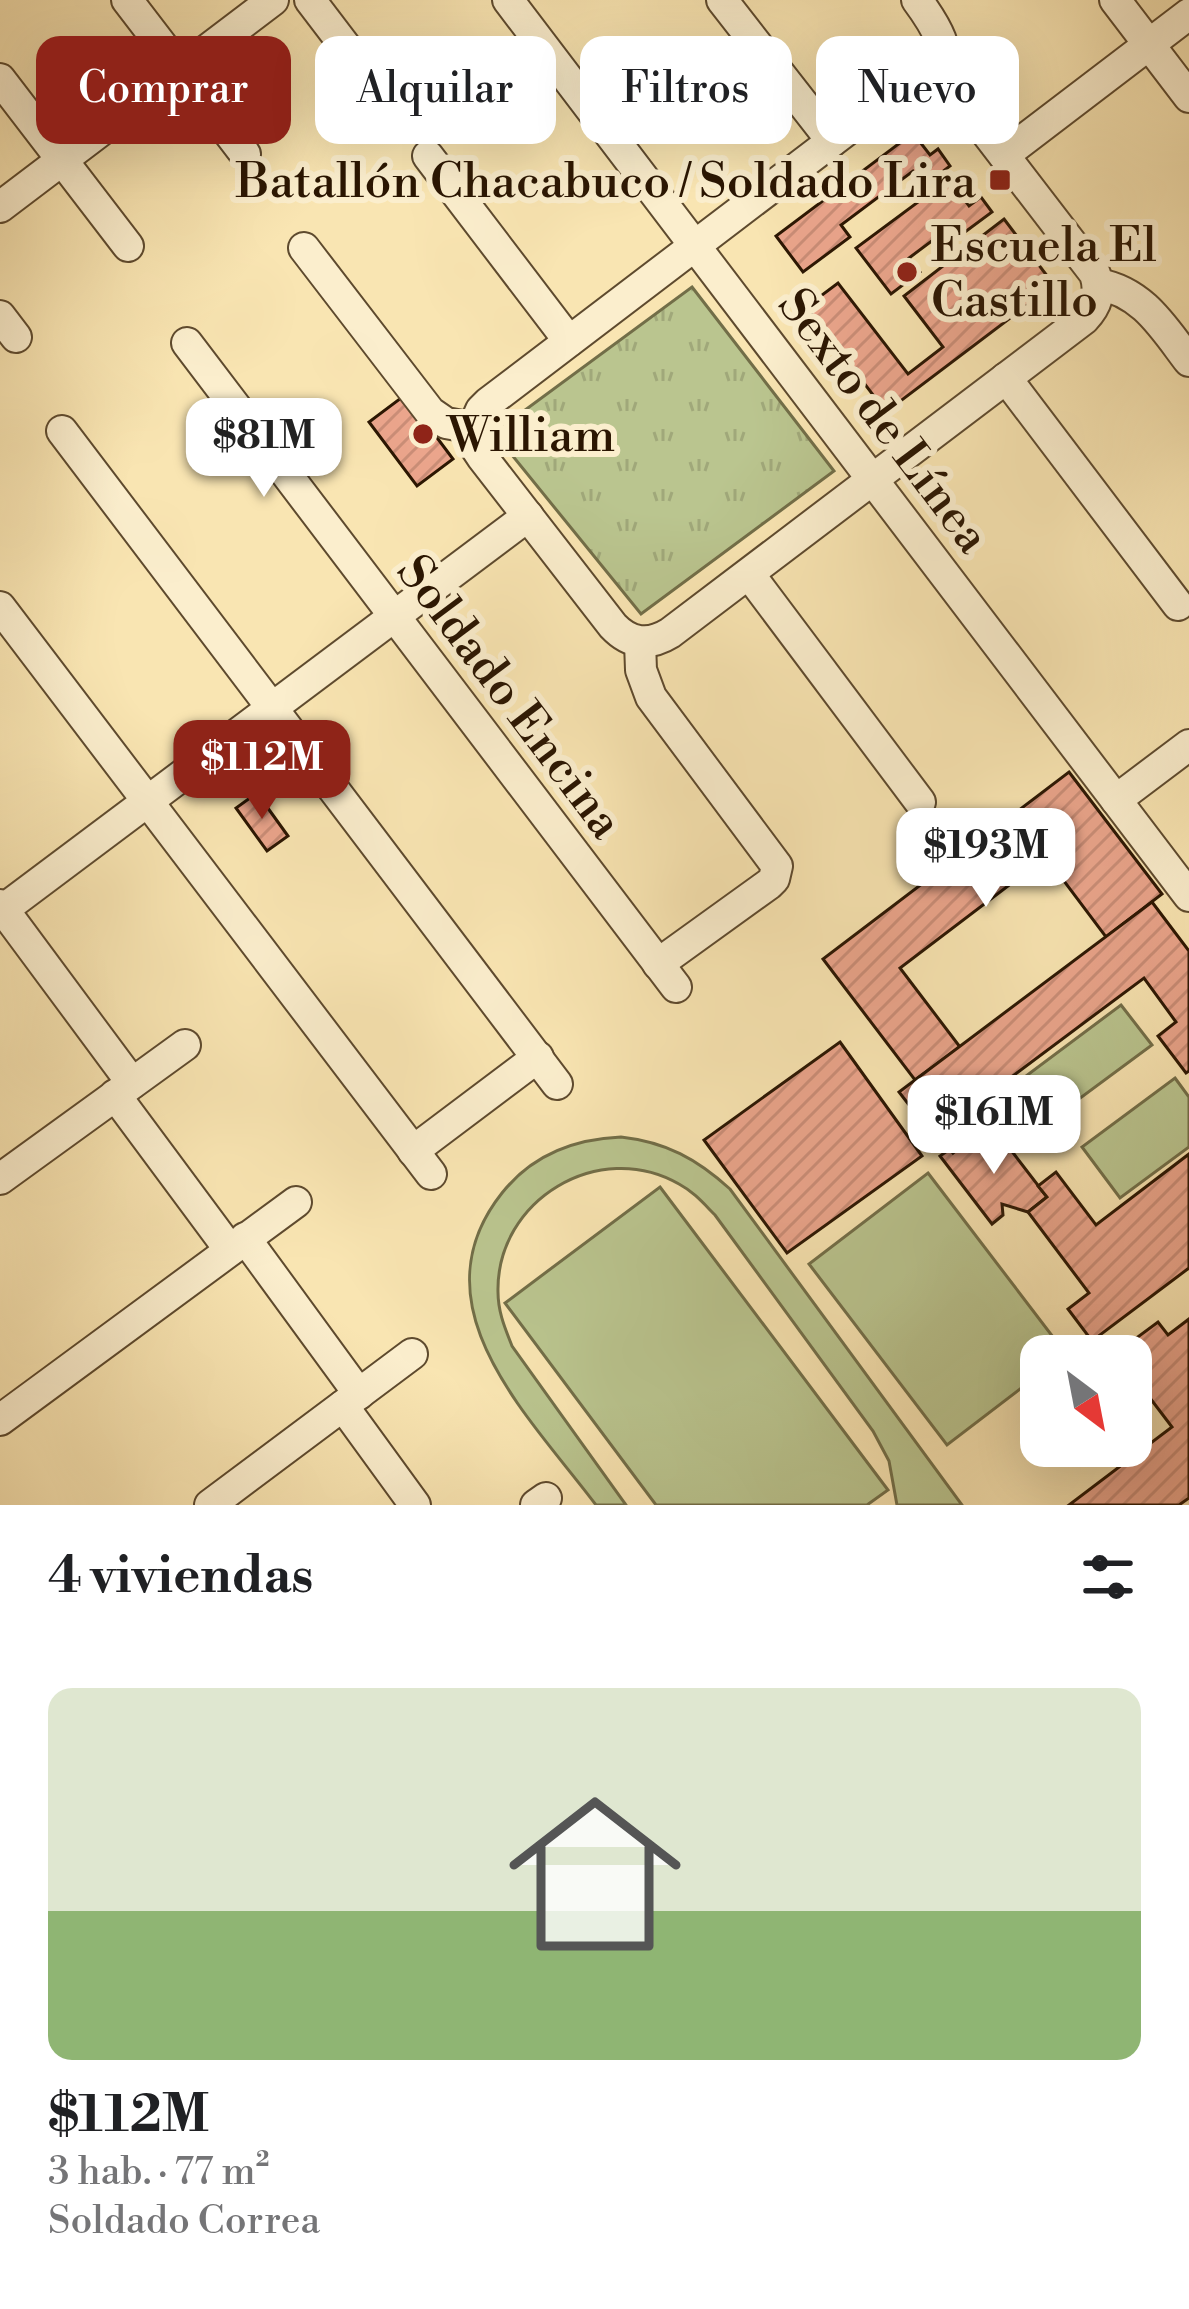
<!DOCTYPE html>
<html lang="es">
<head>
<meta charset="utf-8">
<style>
	:root { --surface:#fff; --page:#f6f6f6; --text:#202124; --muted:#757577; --accent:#8f2418 }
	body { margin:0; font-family:"Libre Bodoni",serif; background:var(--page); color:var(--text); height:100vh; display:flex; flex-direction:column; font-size:45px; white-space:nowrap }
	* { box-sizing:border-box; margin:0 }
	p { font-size:39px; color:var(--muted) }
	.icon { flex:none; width:66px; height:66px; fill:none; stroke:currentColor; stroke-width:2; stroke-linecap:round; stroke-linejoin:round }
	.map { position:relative; height:1505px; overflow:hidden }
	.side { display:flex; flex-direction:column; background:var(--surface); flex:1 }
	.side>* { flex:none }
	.hud { position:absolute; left:36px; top:36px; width:1119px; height:108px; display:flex; gap:24px }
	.needle { width:78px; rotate:148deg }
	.tools { position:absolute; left:1020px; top:1335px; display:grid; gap:24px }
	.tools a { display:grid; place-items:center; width:132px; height:132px; border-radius:24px; background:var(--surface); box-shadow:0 12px 48px #0002; font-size:60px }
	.price { position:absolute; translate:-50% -102px; padding:0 27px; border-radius:24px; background:#fff; color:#222; font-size:39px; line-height:78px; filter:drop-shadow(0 3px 6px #0008) }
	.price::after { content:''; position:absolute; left:50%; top:72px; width:36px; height:27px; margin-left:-18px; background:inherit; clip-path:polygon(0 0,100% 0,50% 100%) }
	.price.active { background:var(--accent); color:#fff }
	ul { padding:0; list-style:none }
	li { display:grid; align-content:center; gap:24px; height:636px; padding:0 48px }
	li span { display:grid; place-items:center; height:372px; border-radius:24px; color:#555 }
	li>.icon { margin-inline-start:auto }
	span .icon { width:216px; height:216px; fill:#fffc; stroke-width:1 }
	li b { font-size:51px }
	h2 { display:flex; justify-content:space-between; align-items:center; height:144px; padding:0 48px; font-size:51px }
	.pill { padding:0 42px; border-radius:24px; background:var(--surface); box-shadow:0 12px 48px #0002; font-size:42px; line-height:108px }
	.pill.active { background:var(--accent); color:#fff }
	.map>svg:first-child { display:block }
</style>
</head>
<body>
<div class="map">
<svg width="1189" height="1505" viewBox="0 0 1189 1505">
	<defs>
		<pattern id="park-tufts" width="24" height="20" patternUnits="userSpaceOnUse" patternTransform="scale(3)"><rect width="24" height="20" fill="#bac58f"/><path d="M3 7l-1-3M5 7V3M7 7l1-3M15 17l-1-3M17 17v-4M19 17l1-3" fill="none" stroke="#a0a87a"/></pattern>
		<pattern id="building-hatch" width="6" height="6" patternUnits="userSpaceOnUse" patternTransform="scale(3)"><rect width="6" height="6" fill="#eba58c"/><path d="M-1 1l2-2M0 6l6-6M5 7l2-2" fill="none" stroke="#ca8d77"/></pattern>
	</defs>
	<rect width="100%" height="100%" fill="#f9e5b2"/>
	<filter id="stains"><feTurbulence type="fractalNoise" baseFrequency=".00167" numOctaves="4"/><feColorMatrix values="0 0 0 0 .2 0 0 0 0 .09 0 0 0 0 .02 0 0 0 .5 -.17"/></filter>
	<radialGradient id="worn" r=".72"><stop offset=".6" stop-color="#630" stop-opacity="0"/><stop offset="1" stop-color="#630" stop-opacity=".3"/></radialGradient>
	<!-- grass -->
	<g fill="#bac58f" stroke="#726e48" stroke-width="3">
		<path d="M1121 1005 1152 1045 1056 1116 1026 1076Z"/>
		<path d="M1175 1078 1189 1097V1147L1120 1198 1082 1147Z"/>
		<path d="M621 1137C666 1142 697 1159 730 1189L962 1505H897L889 1461 873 1431 715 1215C704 1204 694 1192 679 1184 599 1138 496 1200 498 1292 498 1312 505 1328 512 1346L626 1505H596C530 1417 412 1306 502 1193 532 1155 574 1139 621 1137Z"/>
		<path d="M928 1173 1066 1354 1041 1356V1373L947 1445 809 1264Z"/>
		<path d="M660 1187 888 1490 867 1505H656L505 1303Z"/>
	</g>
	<!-- park -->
	<path fill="url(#park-tufts)" stroke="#726e48" stroke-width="3" d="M692 287 834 471 641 614 494 433Z"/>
	<!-- building -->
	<g fill="url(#building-hatch)" stroke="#2b1602" stroke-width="3">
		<path d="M913 133 930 155 938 149 950 166 924 186 913 171 841 225 850 237 803 272 776 236Z"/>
		<path d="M949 179 969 206 981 197 992 212 961 235 953 225 909 258 920 272 891 294 856 248Z"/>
		<path d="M1004 219 1054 285 886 412 806 307 838 283 908 374 943 347 904 296Z"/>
		<path d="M405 395 453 459 417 486 369 422Z"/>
		<path d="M1069 772 1162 894 1106 937 1046 857 900 968 960 1047 915 1080 823 959Z"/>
		<path d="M257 793 288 836 267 851 236 808Z"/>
		<path d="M1152 902 1189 951V1071L1186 1073 1158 1036 1176 1022 1144 978 994 1090 1015 1118 978 1146 940 1095 916 1114 899 1092Z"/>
		<path d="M840 1042 922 1156 787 1253 704 1140Z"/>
		<path d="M997 1132 1047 1197 1028 1212 1002 1204 1003 1215 992 1224 940 1156 950 1149 953 1153 965 1143 978 1146Z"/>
		<path d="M1189 1154V1268L1092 1341 1068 1309 1089 1293 1028 1212 1047 1197 1038 1186 1056 1172 1096 1225Z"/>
		<path d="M1189 1319V1498L1179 1505H1069L1172 1427 1131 1373V1356H1118L1116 1353 1158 1322 1168 1335Z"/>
	</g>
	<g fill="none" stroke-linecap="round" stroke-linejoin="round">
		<defs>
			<g id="minor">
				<path d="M127 0 245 154"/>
				<path d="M310 0 358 63"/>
				<path d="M508 0 1189 896"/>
				<path d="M722 0 832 141"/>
				<path d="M917 0C937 27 950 49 945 84"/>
				<path d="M1115 0 1189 97"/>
				<path d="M0 79 128 246"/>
				<path d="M918 80C936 79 948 83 959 97L1095 274C1101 293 1097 305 1084 319L670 633C649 646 630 644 613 626L482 457 476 448 473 428 481 410 488 403 902 88Z"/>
				<path d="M1004 155 1189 14"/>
				<path d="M428 156 569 341"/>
				<path d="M0 207 273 0"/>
				<path d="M304 248 430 412 446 423 473 428"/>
				<path d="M1098 284C1143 292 1163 327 1189 361"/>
				<path d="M0 316 16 337"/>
				<path d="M187 343 676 987"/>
				<path d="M1006 378 1178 605"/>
				<path d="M62 431 557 1084"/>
				<path d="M749 574 920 802"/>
				<path d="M0 607 431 1174"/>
				<path d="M640 642 641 670 651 697 777 866 774 879 769 884 658 964"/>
				<path d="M1116 800 1189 745"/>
				<path d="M0 905 132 1083"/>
				<path d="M0 912 528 516"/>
				<path d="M115 1095 230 1250"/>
				<path d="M413 1151 538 1057"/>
				<path d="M0 1179 185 1045"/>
				<path d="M245 1238 359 1394"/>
				<path d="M343 1406 415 1505"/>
				<path d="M0 1420 296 1202"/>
				<path d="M210 1505 412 1354"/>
				<path d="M536 1505 546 1498"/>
			</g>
		</defs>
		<!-- minor casing -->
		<use href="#minor" stroke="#5e4a2e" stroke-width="34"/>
		<!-- minor -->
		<use href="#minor" stroke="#fbeecd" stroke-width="30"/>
	</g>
	<!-- markers -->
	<g fill="#8f2418" stroke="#fbeecd" stroke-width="4.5">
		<rect x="988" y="168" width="24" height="24" rx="6"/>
		<circle cx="907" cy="272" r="12"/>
		<circle cx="423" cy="434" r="12"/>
	</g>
	<g text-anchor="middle" stroke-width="12" stroke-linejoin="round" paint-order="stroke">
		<!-- poi labels -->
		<g font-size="48" fill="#2b1602" stroke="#fbeecd" text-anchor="start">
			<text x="976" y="197" text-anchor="end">Batallón Chacabuco / Soldado Lira</text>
			<text x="931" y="261">Escuela El<tspan x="931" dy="55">Castillo</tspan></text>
			<text x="447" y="451">William</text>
		</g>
		<!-- street labels -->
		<g font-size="48" fill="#2b1602" stroke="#fbeecd">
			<text transform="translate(885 420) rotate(53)" y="17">Sexto de Línea</text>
			<text transform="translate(511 696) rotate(53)" y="17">Soldado Encina</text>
		</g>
	</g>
	<rect width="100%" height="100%" filter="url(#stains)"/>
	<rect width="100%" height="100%" fill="url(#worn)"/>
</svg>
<div class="tools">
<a><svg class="needle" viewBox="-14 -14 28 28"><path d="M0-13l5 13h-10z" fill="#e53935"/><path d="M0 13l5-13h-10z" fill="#757577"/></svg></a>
</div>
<b class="price" style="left:264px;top:500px">$81M</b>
<b class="price active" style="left:262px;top:822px">$112M</b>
<b class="price" style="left:986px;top:910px">$193M</b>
<b class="price" style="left:994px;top:1177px">$161M</b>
<div class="hud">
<a class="pill active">Comprar</a>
<a class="pill">Alquilar</a>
<a class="pill">Filtros</a>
<a class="pill">Nuevo</a>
</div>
</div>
<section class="side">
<h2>4 viviendas<svg class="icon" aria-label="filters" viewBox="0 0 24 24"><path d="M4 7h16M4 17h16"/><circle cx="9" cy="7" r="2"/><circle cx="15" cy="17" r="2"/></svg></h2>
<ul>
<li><span style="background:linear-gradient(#dfe7d0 60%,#8fb573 0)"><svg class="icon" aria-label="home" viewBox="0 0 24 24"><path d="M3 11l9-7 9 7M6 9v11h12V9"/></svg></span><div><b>$112M</b><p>3 hab. · 77 m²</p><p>Soldado Correa</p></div></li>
</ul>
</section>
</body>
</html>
